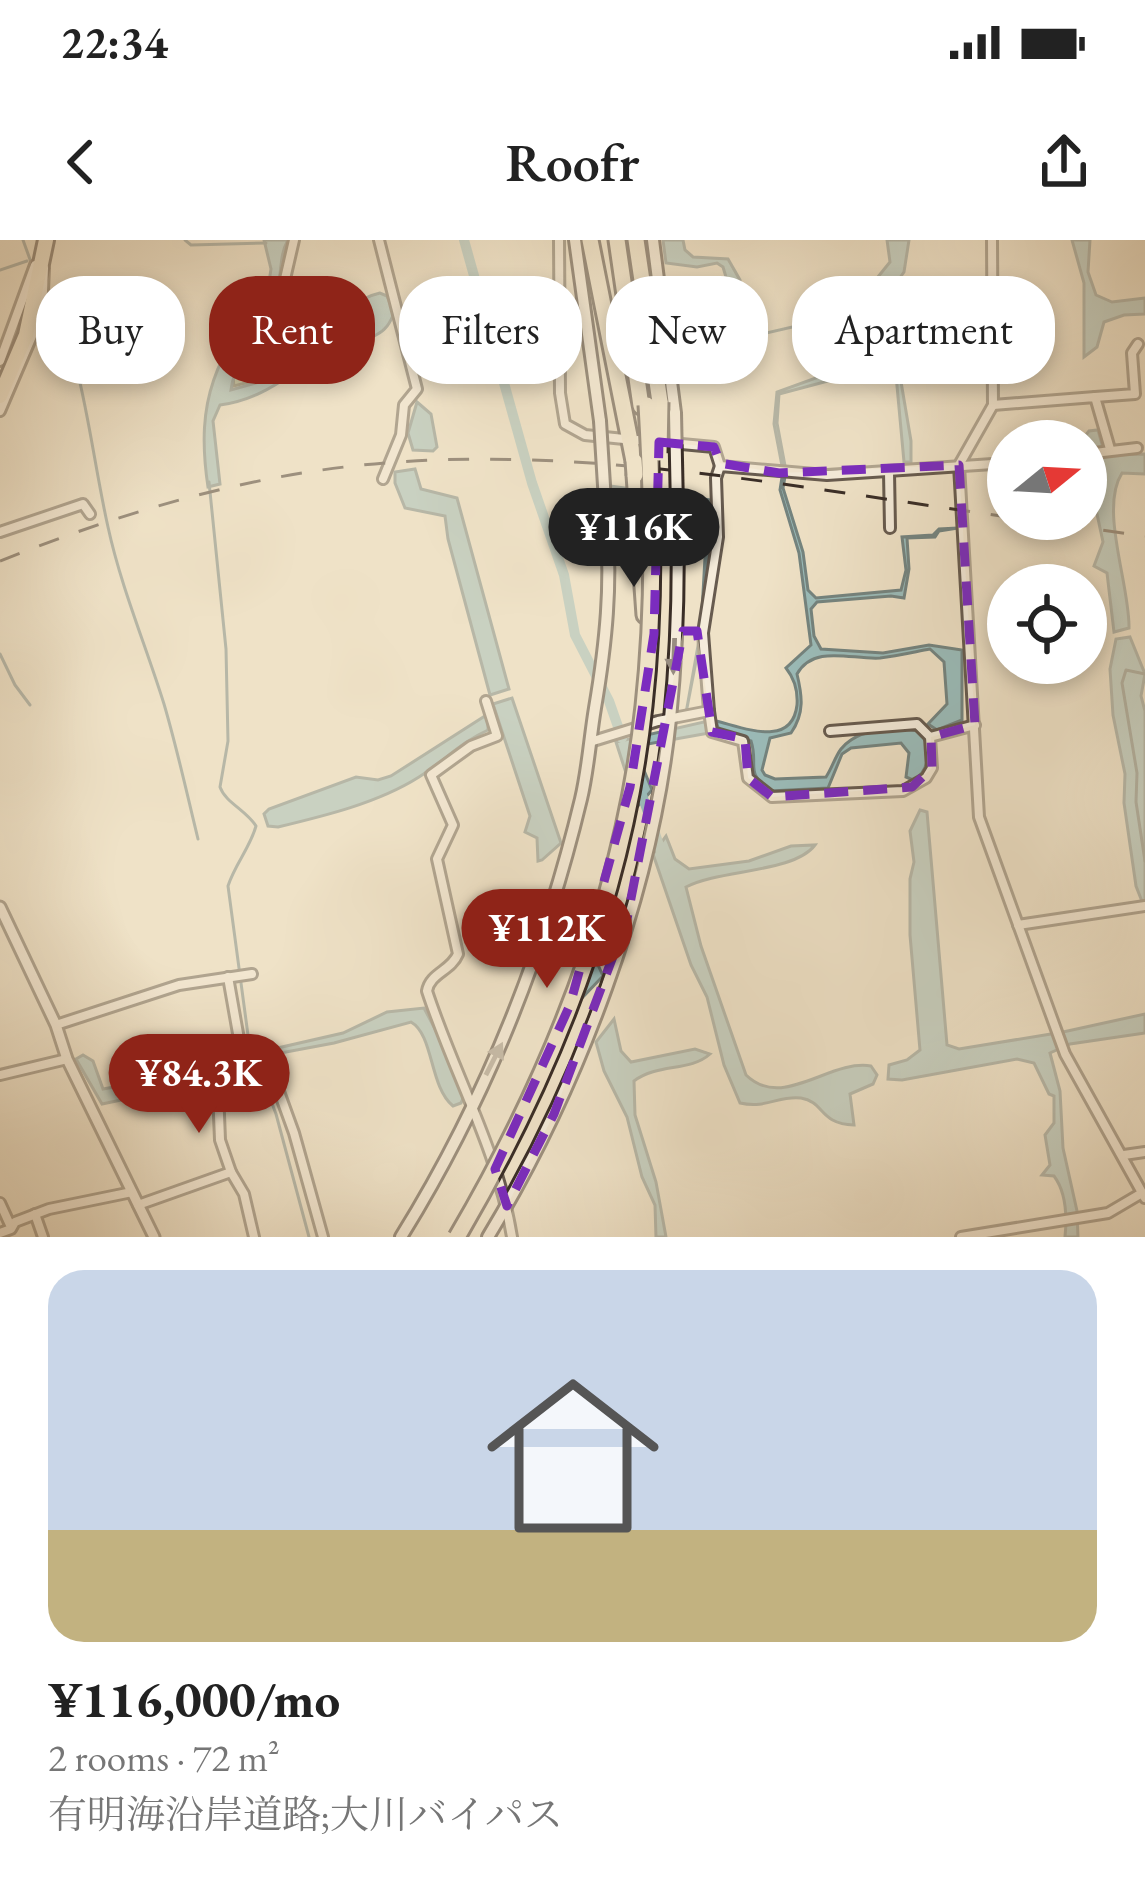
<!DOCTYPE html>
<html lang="en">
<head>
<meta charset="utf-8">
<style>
	:root { --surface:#fff; --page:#f6f6f6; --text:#222; --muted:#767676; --line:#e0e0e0; --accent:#8f2418 }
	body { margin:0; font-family:"EB Garamond","Noto Serif JP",serif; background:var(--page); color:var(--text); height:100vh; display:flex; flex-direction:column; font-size:45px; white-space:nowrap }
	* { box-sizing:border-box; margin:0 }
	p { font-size:39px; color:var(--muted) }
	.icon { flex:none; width:66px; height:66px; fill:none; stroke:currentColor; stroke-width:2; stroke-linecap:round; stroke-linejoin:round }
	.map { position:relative; height:997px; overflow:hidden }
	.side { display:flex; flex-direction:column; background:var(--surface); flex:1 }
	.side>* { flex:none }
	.guide { position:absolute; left:36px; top:36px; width:1074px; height:108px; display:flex; gap:24px }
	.needle { width:78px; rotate:72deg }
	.tools { position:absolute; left:987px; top:180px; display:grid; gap:24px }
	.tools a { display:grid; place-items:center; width:120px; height:120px; border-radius:50%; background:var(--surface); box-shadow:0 6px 18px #0003; font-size:60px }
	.price { position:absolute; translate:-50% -102px; padding:0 27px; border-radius:42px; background:var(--accent); color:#fff; font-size:39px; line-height:78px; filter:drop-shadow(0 3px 6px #0008) }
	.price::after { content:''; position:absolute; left:50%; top:72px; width:36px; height:27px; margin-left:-18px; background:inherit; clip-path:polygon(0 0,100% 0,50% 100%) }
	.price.current { background:#222; color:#fff }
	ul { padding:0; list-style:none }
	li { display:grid; align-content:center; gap:24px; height:636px; padding:0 48px }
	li+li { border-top:3px solid var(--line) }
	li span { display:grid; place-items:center; height:372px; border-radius:36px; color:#555 }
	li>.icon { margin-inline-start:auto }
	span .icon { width:216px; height:216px; fill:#fffc; stroke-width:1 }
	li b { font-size:51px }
	.tag { padding:0 42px; border-radius:48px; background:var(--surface); box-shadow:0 6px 18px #0003; font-size:42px; line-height:108px }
	.tag.current { background:var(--accent); color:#fff }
	.status { display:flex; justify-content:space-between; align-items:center; height:84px; padding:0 60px; background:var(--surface); direction:ltr }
	.status svg { height:33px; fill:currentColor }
	header { display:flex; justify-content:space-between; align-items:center; height:156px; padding:0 48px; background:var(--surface); font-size:54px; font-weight:600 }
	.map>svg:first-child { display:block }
</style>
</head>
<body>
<div class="status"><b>22:34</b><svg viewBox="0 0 49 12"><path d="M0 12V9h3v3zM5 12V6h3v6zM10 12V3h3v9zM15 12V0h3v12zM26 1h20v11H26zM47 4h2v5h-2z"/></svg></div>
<header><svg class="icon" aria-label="back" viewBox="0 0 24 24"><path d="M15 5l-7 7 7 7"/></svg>Roofr<svg class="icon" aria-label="share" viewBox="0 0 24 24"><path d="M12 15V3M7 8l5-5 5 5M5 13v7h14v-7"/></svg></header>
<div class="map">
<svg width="1145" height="997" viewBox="0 0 1145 997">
	<rect width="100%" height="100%" fill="#efe2c7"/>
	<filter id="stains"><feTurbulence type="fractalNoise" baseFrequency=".00167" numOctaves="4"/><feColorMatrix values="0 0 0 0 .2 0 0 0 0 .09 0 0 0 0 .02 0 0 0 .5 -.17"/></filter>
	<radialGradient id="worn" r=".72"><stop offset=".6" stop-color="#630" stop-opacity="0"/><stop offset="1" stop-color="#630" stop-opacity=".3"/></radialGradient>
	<!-- green -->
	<path fill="#bdc293" stroke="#7c785d" stroke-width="3" d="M269 68 273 81 289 96 309 94 312 103 281 134 234 146 233 138Z"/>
	<!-- water -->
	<g fill="#9bbdbb" stroke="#748480" stroke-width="3">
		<path d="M264 0H288C278 17 283 38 275 55 260 87 236 115 231 150L284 135 317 103 337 95C348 73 354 59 380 53L387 56 394 73C390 83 386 90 376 95 361 104 340 106 323 115 287 135 264 159 220 165L213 181 220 244 208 247C194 153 219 118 269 42L271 29Z"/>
		<path d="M663 0H683L685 10 693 17 728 19 740 40 741 67H735L723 27 717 23 697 27 666 23Z"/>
		<path d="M887 0H909L904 32 889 53 883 54 877 38 890 22Z"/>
		<path d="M1072 0H1090L1088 32 1096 55 1112 62 1145 58V74L1124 75 1104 82 1097 107 1084 117V43Z"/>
		<path d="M885 60H890L905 118H955L898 124 911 201V222H904L896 135 873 129 779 154 777 183 786 231 783 248 803 312 808 350 816 358 901 350 906 330 902 297 933 295 939 289 958 288 939 291 935 297 907 298 909 329 904 358 891 356 817 362 811 369 814 396 821 409 883 413 929 405 962 410V480L937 490 928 484 947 464 944 422 930 409C914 412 897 416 880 418 852 420 814 404 797 434 802 455 805 473 791 493L770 498 762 530 765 535 775 539 826 537C832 528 835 517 841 509 859 487 896 488 920 491 931 507 931 531 913 540L906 537 909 513 901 503 851 508 842 514 828 548 770 551C744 531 759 526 751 501L719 491 716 481C745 488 792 508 797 465 798 451 794 438 786 428L811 405 799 313 780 250 783 231 774 184 777 152 882 114 888 109 887 93 877 73 827 79 869 71Z"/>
		<path d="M417 162 431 174 437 207 433 211 413 210 408 193Z"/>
		<path d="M1098 190 1105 215 1145 214V234L1122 233C1099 269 1130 345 1129 388L1114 392 1107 333 1094 326 1103 302 1091 246 1090 209 1086 208V201H1069H1081L1089 191Z"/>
		<path d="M415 229 421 249 457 258 509 449 490 455 448 299 445 276 405 268 395 243V232Z"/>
		<path d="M603 245 711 260 703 385 686 473 701 389 708 264 601 249Z"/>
		<path d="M1130 397 1145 434 1141 456 1145 471V669L1136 646 1124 563 1125 534 1113 475 1110 429 1116 399Z"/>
		<path d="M512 458 561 603 542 620 538 621 537 598 525 592 530 576 493 464Z"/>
		<path d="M488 474V490C461 502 443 522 419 537 378 563 324 576 278 587L268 586 264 574 269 569 356 537 378 540 391 536Z"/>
		<path d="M708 481 709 493 642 505 641 523 652 550 637 567 616 502Z"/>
		<path d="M920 570 927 572 947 805 959 809 1063 792 1145 774V793L1070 804 1050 813 1060 851 1063 908 1077 971 1078 997H1065C1067 977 1066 952 1054 936L1042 935 1050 925 1045 895 1054 883V856L1049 854 1034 823 1017 819 902 840 888 839 889 825 907 820 920 810 910 695V639L914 622 910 591Z"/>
		<path d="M666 596 675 619 689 629 749 621 791 606 815 605C794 633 720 629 686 647L701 706 746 835C783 871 829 819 871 826L877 835 873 844 850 854 854 885C819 884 825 862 801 858 779 855 767 869 740 863L724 825 707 757 691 725 653 614Z"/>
		<path d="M577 655V679L603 736 581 759V735L570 703 552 707 560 688 556 675Z"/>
		<path d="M424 768 467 850 461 863 453 866C429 846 434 795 411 782L334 803 270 815 269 810 343 793 387 772Z"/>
		<path d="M614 779 621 811 631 822 695 809 710 814C690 832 658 823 634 841L635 875 656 942 666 997H656L655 965 642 937 627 877 604 831 596 802Z"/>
		<path d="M83 815 93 821 103 849 234 825 236 830 197 844 102 864 76 819Z"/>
	</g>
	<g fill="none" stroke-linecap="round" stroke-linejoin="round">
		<!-- shore -->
		<path stroke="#6a7671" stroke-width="3" d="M1145 434 1126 430 1122 443 1137 533 1136 562 1145 621"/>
		<!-- stream -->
		<g stroke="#748480" stroke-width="3">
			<path d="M23 0 32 25"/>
			<path d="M185 0 191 5 266 3"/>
			<path d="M0 30 27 21"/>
			<path d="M48 48C84 120 90 207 108 287 121 347 146 406 164 464 177 508 187 554 198 599"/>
			<path d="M739 68 747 90 758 95 827 79"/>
			<path d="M209 242 226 409 228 501 220 547C225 562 247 571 256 586 250 608 235 624 228 646L250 810 256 823"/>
			<path d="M0 414 15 445 30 465"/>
			<path d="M260 832 276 874 309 997"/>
		</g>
		<!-- canal -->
		<g stroke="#9bbdbb" stroke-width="10">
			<path d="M464 0 532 243 564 335 575 395 609 461 622 498"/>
			<path d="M640 549 663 617"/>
		</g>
		<defs>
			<g id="minor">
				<path d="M379 0 417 149 404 165 401 195 383 239"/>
				<path d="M559 0 560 153 565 184 585 195 624 199"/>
				<path d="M992 0 993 165 959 225 979 577 1065 814 1145 958"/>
				<path d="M279 65 294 0"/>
				<path d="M0 121 35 25"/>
				<path d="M1095 157 1135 154 1132 113 1138 104"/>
				<path d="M993 165 1095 157 1110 209"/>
				<path d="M0 171 42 73 44 28"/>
				<path d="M638 200 714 207 720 226"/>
				<path d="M1086 214 1137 208"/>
				<path d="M889 232 890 288"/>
				<path d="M0 292 83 264 90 274"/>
				<path d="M486 461 497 496 471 506 431 535 453 585 437 619 458 714C451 731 430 733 427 751 454 834 498 910 512 997"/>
				<path d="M709 471 712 492 743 501 748 538 772 557 903 551 926 538 932 528 930 497 975 485"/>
				<path d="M830 491 917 484 930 497"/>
				<path d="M590 502 658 481 709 471 703 393 718 297 716 238 720 226 827 235 1008 223"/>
				<path d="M1018 685 1145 666"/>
				<path d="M228 737 245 833"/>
				<path d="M56 785 179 745 252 734"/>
				<path d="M0 835 67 819"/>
				<path d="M1124 915 1145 912"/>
				<path d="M231 932 244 954 254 997"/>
				<path d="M0 963 11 987"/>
				<path d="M138 965 231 932 220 900 218 850 245 833 269 824 294 893 323 997"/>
				<path d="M35 974 43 997"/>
				<path d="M0 993 11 989 15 982 49 969 132 952"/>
				<path d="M961 997 1108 973 1142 953"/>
			</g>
			<path id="tertiary" d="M0 667 56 785 67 819 154 997"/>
			<g id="secondary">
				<path d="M575 0 600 181"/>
				<path d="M653 0 675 173"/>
				<path d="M401 997C484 863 544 713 581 559 588 530 590 498 595 468 606 403 612 344 606 278"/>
				<path d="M488 997C579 847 652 654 670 479 677 410 679 338 677 268"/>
			</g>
			<path id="trunk" d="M0 156 26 95 46 0"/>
			<g id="motorway">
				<path d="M590 0 634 221"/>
				<path d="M617 0 641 166"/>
				<path d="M636 0 660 162"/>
				<path d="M635 235 645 375"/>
			</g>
		</defs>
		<!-- minor casing -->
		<use href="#minor" stroke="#675b4f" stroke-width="14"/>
		<!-- tertiary casing -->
		<use href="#tertiary" stroke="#675b4f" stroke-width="15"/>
		<!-- secondary casing -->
		<use href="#secondary" stroke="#3a2e27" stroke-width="16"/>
		<!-- trunk casing -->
		<use href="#trunk" stroke="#3a2e27" stroke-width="20"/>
		<!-- motorway casing -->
		<use href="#motorway" stroke="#3a2e27" stroke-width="21"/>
		<!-- minor -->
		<use href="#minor" stroke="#f5ecdb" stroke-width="8"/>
		<!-- tertiary -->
		<use href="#tertiary" stroke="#f5ecdb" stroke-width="9"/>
		<!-- secondary -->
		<use href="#secondary" stroke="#f5ecdb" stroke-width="10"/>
		<!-- trunk -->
		<use href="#trunk" stroke="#efe2c7" stroke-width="14"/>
		<!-- motorway -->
		<use href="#motorway" stroke="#efe2c7" stroke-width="15"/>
		<!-- rail -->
		<g stroke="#3a2e27" stroke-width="3" stroke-dasharray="21 21" stroke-linecap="butt">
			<path d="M1020 279 1145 296"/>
			<path d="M0 321C128 270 260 231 398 222 601 208 807 249 1008 277"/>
		</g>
		<defs>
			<g id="secondary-bridge">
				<path d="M675 173 677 268"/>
				<path d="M600 181 606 278"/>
			</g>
			<g id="motorway-bridge">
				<path d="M659 213 660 162"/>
				<path d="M634 221 635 235"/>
				<path d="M457 997C552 835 624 654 644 466 655 366 653 266 647 165"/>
			</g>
		</defs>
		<!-- secondary-bridge casing -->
		<use href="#secondary-bridge" stroke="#3a2e27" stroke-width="16" stroke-linecap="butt"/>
		<!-- motorway-bridge casing -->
		<use href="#motorway-bridge" stroke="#3a2e27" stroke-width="21" stroke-linecap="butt"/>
		<!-- secondary-bridge -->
		<use href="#secondary-bridge" stroke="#f5ecdb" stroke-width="10"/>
		<!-- motorway-bridge -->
		<use href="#motorway-bridge" stroke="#efe2c7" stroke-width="15"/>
	</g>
	<!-- one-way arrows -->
	<defs><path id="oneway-solid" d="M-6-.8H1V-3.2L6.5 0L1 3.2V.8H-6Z" transform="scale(3)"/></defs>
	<g fill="#988d81">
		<use href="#oneway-solid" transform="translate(674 416) rotate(92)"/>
		<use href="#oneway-solid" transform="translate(494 819) rotate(-63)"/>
	</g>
	<!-- marked area -->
	<path d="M0 0H1145V997H0ZM659 202 714 207 720 223 779 233 959 225 975 485 931 497 932 528 912 547 772 557 748 538 745 499 712 492 697 391H683L627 679 554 874 507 966 495 929 570 765 630 547 654 394Z" fill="#efe2c7" fill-opacity=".55" fill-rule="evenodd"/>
	<path fill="none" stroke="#7b2cbf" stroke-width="9" stroke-dasharray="24 15" stroke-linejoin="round" d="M659 202 714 207 720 223 779 233 959 225 975 485 931 497 932 528 912 547 772 557 748 538 745 499 712 492 697 391H683L627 679 554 874 507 966 495 929 570 765 630 547 654 394Z"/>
	<rect width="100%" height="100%" filter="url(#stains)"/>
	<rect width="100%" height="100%" fill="url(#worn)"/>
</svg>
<div class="tools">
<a><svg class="needle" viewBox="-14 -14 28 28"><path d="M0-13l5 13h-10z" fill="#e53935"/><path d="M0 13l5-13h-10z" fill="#767676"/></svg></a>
<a><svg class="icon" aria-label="locate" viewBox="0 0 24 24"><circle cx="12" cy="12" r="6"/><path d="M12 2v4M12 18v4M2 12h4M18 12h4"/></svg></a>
</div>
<b class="price current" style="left:634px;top:350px">¥116K</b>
<b class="price" style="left:547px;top:751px">¥112K</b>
<b class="price" style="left:199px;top:896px">¥84.3K</b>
<div class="guide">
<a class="tag">Buy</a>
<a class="tag current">Rent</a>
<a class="tag">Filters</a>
<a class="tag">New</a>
<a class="tag">Apartment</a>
</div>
</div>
<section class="side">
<ul>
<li><span style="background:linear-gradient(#c9d6e8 70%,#c2b280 0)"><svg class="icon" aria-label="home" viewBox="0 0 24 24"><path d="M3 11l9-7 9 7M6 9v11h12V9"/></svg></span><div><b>¥116,000/mo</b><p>2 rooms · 72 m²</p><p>有明海沿岸道路;大川バイパス</p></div></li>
</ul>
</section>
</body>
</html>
